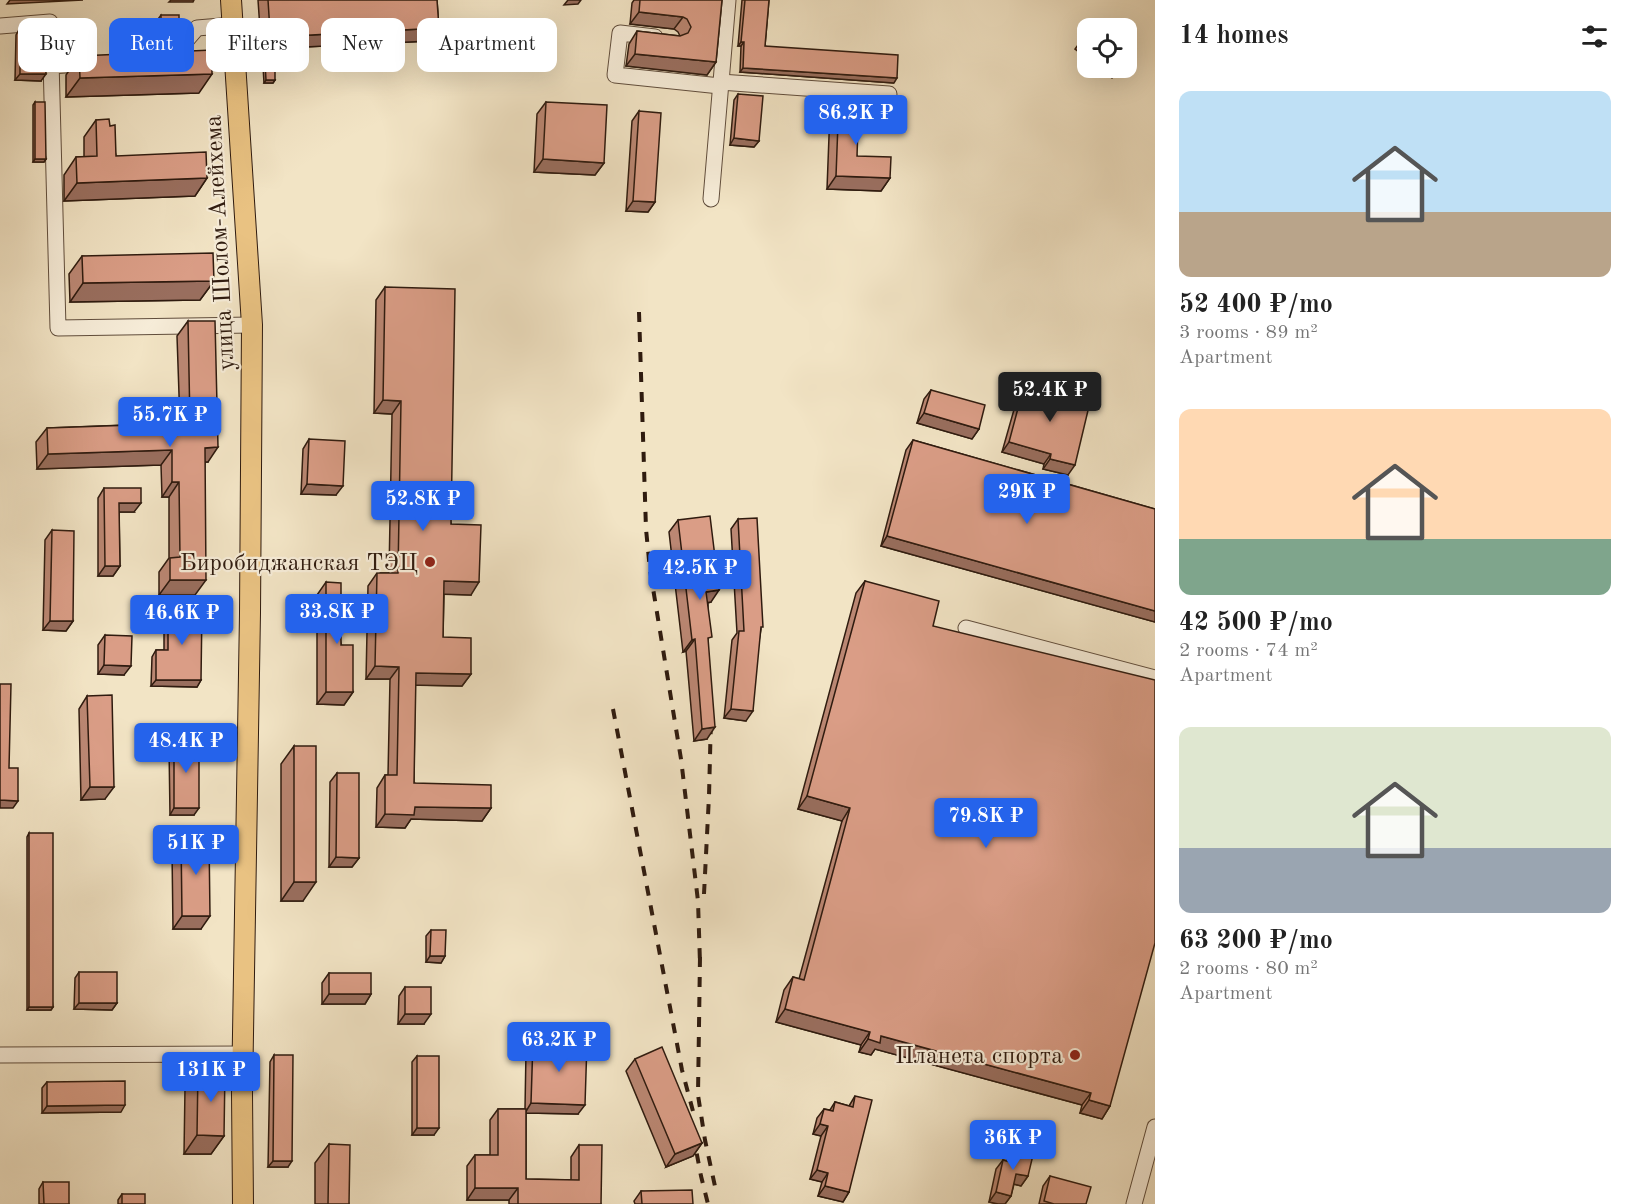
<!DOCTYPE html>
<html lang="en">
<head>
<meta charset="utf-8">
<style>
	:root { --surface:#fff; --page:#f6f6f6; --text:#222; --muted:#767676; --accent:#2563eb }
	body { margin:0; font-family:"Old Standard TT",serif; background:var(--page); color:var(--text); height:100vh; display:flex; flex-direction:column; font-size:22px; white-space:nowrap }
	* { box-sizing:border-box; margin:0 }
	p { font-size:20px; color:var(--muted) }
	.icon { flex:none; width:33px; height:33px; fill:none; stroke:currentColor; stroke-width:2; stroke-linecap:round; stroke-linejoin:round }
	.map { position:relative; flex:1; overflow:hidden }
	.drawer { display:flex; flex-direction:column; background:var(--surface); width:480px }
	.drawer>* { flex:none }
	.banner { position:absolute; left:18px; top:18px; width:570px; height:54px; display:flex; gap:12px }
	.controls { position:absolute; left:1077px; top:18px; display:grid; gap:12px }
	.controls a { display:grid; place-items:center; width:60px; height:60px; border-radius:12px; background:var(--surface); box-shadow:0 6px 24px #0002; font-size:30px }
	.price { position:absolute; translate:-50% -51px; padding:0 14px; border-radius:6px; background:var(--accent); color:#fff; font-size:20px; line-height:39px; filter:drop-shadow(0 2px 3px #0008) }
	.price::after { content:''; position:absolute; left:50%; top:36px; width:18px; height:14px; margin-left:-9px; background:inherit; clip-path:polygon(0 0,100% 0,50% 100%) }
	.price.active { background:#222; color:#fff }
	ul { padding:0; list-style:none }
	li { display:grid; align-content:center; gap:12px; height:318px; padding:0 24px }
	li span { display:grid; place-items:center; height:186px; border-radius:12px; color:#555 }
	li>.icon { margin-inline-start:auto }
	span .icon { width:108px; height:108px; fill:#fffc; stroke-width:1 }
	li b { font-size:26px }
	h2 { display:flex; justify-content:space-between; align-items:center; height:72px; padding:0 24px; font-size:26px }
	.pill { padding:0 21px; border-radius:12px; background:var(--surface); box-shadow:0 6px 24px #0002; font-size:21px; line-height:54px }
	.pill.active { background:var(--accent); color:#fff }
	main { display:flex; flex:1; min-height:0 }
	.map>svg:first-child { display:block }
</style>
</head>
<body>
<main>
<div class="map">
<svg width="1155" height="1204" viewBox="0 0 1155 1204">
	<rect width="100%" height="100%" fill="#f2e4c5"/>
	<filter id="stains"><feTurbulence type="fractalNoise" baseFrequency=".00333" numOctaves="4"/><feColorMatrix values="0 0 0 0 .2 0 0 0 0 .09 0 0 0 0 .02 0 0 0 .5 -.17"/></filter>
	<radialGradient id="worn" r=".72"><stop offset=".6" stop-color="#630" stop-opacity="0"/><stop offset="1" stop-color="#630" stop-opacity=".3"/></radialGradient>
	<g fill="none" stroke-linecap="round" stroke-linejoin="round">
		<defs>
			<g id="minor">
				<path d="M0 26 50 22 58 328 252 325"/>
				<path d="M655 37 620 33 615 75 720 86"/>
				<path d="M159 58 172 57 197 28 233 25"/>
				<path d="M51 66 93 63"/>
				<path d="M720 82 889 94"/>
				<path d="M711 199 728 0"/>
				<path d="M966 628 1155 678"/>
				<path d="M0 1055 242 1054"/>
				<path d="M1134 1204 1155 1127"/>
			</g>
			<path id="major" d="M231 0 252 325 250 613 242 1094 243 1204"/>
		</defs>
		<!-- minor casing -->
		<use href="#minor" stroke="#604d3c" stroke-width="17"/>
		<!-- major casing -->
		<use href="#major" stroke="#2f1b0f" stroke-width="22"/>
		<!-- minor -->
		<use href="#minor" stroke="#f7edd9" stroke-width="15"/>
		<!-- major -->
		<use href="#major" stroke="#e9c282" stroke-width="20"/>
		<!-- rail -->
		<g stroke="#2f1b0f" stroke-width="4" stroke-dasharray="10 10" stroke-linecap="butt">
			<path d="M639 312 646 529 650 570 681 759 698 901 700 963"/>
			<path d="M613 709 682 1070 694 1115"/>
			<path d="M704 894 709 796 711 717"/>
			<path d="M700 957 698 1095 705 1140 716 1191"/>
			<path d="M693 1134 701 1176 708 1204"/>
		</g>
	</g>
	<!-- wall -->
	<g fill="#bb8773" stroke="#2f1b0f" stroke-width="1.5">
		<path d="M258 0H437L439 28 430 41 284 48 283 42 261 43Z"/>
		<path d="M634 0H722L716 62 707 75 626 66 629 44 637 31 680 36 678 32 674 29 630 24 632 3Z"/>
		<path d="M742 0H769L765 46 894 83 740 72 741 46H738Z"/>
		<path d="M161 15 170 44 167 48 152 49V27Z"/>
		<path d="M20 28 41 81 15 80 16 35Z"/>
		<path d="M1088 31V59L1075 49Z"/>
		<path d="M79 56 199 93 66 97V75Z"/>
		<path d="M265 63 275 80 273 83H264L263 66Z"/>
		<path d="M1099 68H1120L1112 78Z"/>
		<path d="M738 94 759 141 754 147 730 145 734 100Z"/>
		<path d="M839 97 857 156 890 178 881 191 827 189 830 110Z"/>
		<path d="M35 102 46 159 44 162H33V105Z"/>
		<path d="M546 102 604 163 595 175 534 172 537 114Z"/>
		<path d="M639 111 655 202 648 212 626 211 632 121Z"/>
		<path d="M96 120 110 126 116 156 207 178 195 196 64 201V175L76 157H84V137Z"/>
		<path d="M82 256 214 281 200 300 70 302 69 274Z"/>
		<path d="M385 287 471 595 444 594 443 637 471 674 462 686 415 685 414 783 491 808 482 821 411 819 405 828 376 827 377 788 385 775H388L390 679H366L368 586 377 573H389L392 414 374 413 376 300Z"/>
		<path d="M188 321 208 462H205L195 595H159V572L169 558V497H162L161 465 37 469 36 442 47 428 180 423 177 336Z"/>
		<path d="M1025 382 1050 392 1068 475 1043 469 1044 464 1002 452 1019 392Z"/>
		<path d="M931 390 979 429 972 439 917 423 924 399Z"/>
		<path d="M309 439 336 495 301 494 303 449Z"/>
		<path d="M913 440 1155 509V622L881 546 906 450Z"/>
		<path d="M104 488 134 512H119L120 566 113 576H98V498Z"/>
		<path d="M738 519 761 629 746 721 724 718 732 640 737 633 731 529Z"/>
		<path d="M678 520 711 602 708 603V642L707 739 694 741 686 651 683 652 669 532Z"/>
		<path d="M52 530 73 621 66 631 43 630 45 540Z"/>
		<path d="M865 581 933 626 1110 1106 1102 1119 1080 1113 1082 1105 875 1049 871 1055 859 1052 861 1045 776 1022 784 990 793 977 799 979 842 821 798 809 856 593Z"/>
		<path d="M326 582 353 692 344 705 317 704V595Z"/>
		<path d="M168 607 201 680 197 687 151 686 152 657 156 650H164V614Z"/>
		<path d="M105 635 124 675 98 674V645Z"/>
		<path d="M87 696 105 799 81 800 79 709Z"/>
		<path d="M174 739 194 815H170L169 746Z"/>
		<path d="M294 746 303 901H281V764Z"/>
		<path d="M337 773 359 858 352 867H329L330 782Z"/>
		<path d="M29 833 53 1007 51 1010H27V837Z"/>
		<path d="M181 837 201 929H173L172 850Z"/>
		<path d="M431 930 445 956 441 963 426 962V936Z"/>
		<path d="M79 972 117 1003 112 1010 74 1009 75 978Z"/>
		<path d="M329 973 371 994 365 1004H322V983Z"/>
		<path d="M405 987 424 1024H398L399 996Z"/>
		<path d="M533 1041 578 1114 526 1113V1179L571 1180V1157L579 1145 601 1204H509V1200H467V1166L475 1155H490V1120L498 1109H525L526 1051Z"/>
		<path d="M274 1055 288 1167H268L270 1062Z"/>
		<path d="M417 1056 434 1135H412V1062Z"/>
		<path d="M635 1059 702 1143 693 1156 666 1167 626 1071Z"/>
		<path d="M198 1070 224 1136 211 1154H184L185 1088Z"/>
		<path d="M47 1082 121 1112 42 1113V1088Z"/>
		<path d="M855 1096 849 1192 843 1202 818 1196 822 1182 810 1179 821 1136 813 1134 817 1118 824 1109 830 1110 835 1102 849 1106Z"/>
		<path d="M329 1144 349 1204H315V1163Z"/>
		<path d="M1013 1150 1028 1176 1021 1186 1014 1184 1011 1196 1005 1204H998L989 1202 996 1169 1003 1160 1006 1161Z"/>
		<path d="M1050 1176 1086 1204H1039L1043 1186Z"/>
		<path d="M43 1182 69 1204H39V1189Z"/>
		<path d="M641 1191 693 1204H635L634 1201Z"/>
		<path d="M122 1194 145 1204H118V1200Z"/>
	</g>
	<!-- shaded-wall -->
	<g fill="#996e5e" stroke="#2f1b0f" stroke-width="1.5">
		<path d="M10 0H83L7 4Z"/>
		<path d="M171 0H194L193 2H169Z"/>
		<path d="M568 0H581L578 4 564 5Z"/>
		<path d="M639 12 683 17 674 29 630 24Z"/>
		<path d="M439 28 430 41 284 48 293 36Z"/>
		<path d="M292 29 283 42 261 43 270 31Z"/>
		<path d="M179 31 167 48 152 49 161 36Z"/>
		<path d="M741 42H744L741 46H738Z"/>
		<path d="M635 54 716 62 707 75 626 66Z"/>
		<path d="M743 68 897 78 894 83 740 72Z"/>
		<path d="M20 74H46L41 81 15 80Z"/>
		<path d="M212 74 199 93 66 97 80 78Z"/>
		<path d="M266 80H275L273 83H264Z"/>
		<path d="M734 138 759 141 754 147 730 145Z"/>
		<path d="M35 159H46L44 162H33Z"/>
		<path d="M543 159 604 163 595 175 534 172Z"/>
		<path d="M836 176 890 178 881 191 827 189Z"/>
		<path d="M207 178 195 196 64 201 77 183Z"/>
		<path d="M633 201 655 202 648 212 626 211Z"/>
		<path d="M214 281 200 300 70 302 83 283Z"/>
		<path d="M383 400 401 401 392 414 374 413Z"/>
		<path d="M924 413 979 429 972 439 917 423Z"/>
		<path d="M1009 442 1051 454 1044 464 1002 452Z"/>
		<path d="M218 447 208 462H194L205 448Z"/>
		<path d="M172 450 161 465 37 469 48 454Z"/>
		<path d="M1050 459 1075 465 1068 475 1043 469Z"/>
		<path d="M172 482H179L169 497H162Z"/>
		<path d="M307 484 343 486 336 495 301 494Z"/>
		<path d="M119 503H141L134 512H112Z"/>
		<path d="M887 536 1155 611V622L881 546Z"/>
		<path d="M105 566H120L113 576H98Z"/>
		<path d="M170 580H206L195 595H159Z"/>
		<path d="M444 581 479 582 471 595 435 594Z"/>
		<path d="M719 590 711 602 698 604 706 592Z"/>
		<path d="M50 621H73L66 631 43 630Z"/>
		<path d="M695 639 686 651 683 652 692 640Z"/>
		<path d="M104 665 131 666 124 675 98 674Z"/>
		<path d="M375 666 399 667 390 679H366Z"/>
		<path d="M416 673 471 674 462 686 407 685Z"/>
		<path d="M156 680H201L197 687 151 686Z"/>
		<path d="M326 692H353L344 705 317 704Z"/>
		<path d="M731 709 753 711 746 721 724 718Z"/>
		<path d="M715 727 707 739 694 741 702 729Z"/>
		<path d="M90 787H114L105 799 81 800Z"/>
		<path d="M807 796 850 808 842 821 798 809Z"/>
		<path d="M0 800 18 801 13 808H0Z"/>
		<path d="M415 807 491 808 482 821 411 819 405 828 376 827 385 814Z"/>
		<path d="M174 808H199L194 815H170Z"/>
		<path d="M336 857 359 858 352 867H329Z"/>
		<path d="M294 882H316L303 901H281Z"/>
		<path d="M182 916H210L201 929H173Z"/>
		<path d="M430 956H445L441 963 426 962Z"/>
		<path d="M329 994H371L365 1004H322Z"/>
		<path d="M79 1003H117L112 1010 74 1009Z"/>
		<path d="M29 1007H53L51 1010H27Z"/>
		<path d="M785 1009 870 1032 861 1045 776 1022Z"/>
		<path d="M405 1014H431L424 1024H398Z"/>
		<path d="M881 1036 1091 1093 1082 1105 875 1049 871 1055 859 1052 868 1039Z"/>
		<path d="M1089 1100 1110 1106 1102 1119 1080 1113Z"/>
		<path d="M531 1103 585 1105 578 1114 525 1113Z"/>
		<path d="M125 1105 121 1112 42 1113 47 1106Z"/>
		<path d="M820 1124 828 1126 821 1136 813 1134Z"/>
		<path d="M417 1128H439L434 1135H412Z"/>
		<path d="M197 1135 224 1136 211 1154H184Z"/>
		<path d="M702 1143 693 1156 666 1167 675 1154Z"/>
		<path d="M273 1161H292L288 1167H268Z"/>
		<path d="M817 1170 828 1173 822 1182 810 1179Z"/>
		<path d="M1016 1174 1028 1176 1021 1186 1010 1183Z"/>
		<path d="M825 1186 849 1192 843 1202 818 1196Z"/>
		<path d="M475 1188H518L509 1200H467Z"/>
		<path d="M996 1192 1011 1196 1005 1204H998L989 1202Z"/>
	</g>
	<!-- building -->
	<g fill="#da9d86" stroke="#2f1b0f" stroke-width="1.5">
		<path d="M268 0H437L439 28 293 36 292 29 270 31Z"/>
		<path d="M640 0H722L716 62 635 54 637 31 680 36 688 33 691 27 687 19 683 17 639 12Z"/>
		<path d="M745 0H769L765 46 898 55 897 78 743 68 744 42H741Z"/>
		<path d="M161 15H179V31L176 35 161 36Z"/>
		<path d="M1096 20 1107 28H1090Z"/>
		<path d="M45 27 46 74H20V28Z"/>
		<path d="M1088 31V44L1082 39Z"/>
		<path d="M1126 44 1133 49 1126 58Z"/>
		<path d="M212 50V74L80 78 79 56Z"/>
		<path d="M265 63H275V80H266Z"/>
		<path d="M738 94 763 96 759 141 734 138Z"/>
		<path d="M839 97 859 98 857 156 891 157 890 178 836 176Z"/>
		<path d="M35 102H45L46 159H35Z"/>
		<path d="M546 102 607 105 604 163 543 159Z"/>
		<path d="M639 111 661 113 655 202 633 201Z"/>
		<path d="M109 119 110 126 115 125 116 156 206 152 207 178 77 183 76 157 97 156 96 120Z"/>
		<path d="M213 253 214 281 83 283 82 256Z"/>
		<path d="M385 287 455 289 451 524 481 525 479 582 444 581 443 637 471 638V674L416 673 414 783 491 785V808L415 807 414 815 385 814V775H397L399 667 375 666 377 573H398L401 401 383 400Z"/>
		<path d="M188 321H215L218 447 205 448 206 580H170V558L180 557 179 482H172V450L48 454 47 428 190 423Z"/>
		<path d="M1025 382 1051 389 1050 392 1090 402 1075 465 1050 459 1051 454 1009 442Z"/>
		<path d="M931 390 985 405 979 429 924 413Z"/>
		<path d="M309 439 345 441 343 486 307 484Z"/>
		<path d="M913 440 1155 509V611L887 536Z"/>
		<path d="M104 488H141V503H119L120 566H105Z"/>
		<path d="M710 516 719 590 706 592 712 637 708 638 715 727 702 729 695 639 692 640 678 520Z"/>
		<path d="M757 518 763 627H761L753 711 731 709 739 631H744L738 519Z"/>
		<path d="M52 530 74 531 73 621H50Z"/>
		<path d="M865 581 939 601 933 626 1155 680V943L1110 1106 1089 1100 1091 1093 881 1036 880 1043 868 1039 870 1032 785 1009 793 977 804 980 850 808 807 796Z"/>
		<path d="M326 582 341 583V645H353V692H326Z"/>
		<path d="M168 607 202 608 201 680H156V650H168Z"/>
		<path d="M105 635 132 636 131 666 104 665Z"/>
		<path d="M0 684H11L9 768H18V801L0 800Z"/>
		<path d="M112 695 114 787H90L87 696Z"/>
		<rect x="174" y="739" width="25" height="69"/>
		<rect x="294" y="746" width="22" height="136"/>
		<path d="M337 773H359V858L336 857Z"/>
		<rect x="29" y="833" width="24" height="174"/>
		<path d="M181 837H209L210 916H182Z"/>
		<path d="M431 930H446L445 956H430Z"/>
		<rect x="79" y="972" width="38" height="31"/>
		<rect x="329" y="973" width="42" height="21"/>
		<rect x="405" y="987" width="26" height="27"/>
		<path d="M533 1041 587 1042 585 1105 531 1103Z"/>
		<path d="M662 1047 702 1143 675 1154 635 1059Z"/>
		<path d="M274 1055H293L292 1161H273Z"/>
		<rect x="417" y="1056" width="22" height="72"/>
		<path d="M198 1070H225L224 1136 197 1135Z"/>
		<path d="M125 1081V1105L47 1106V1082Z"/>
		<path d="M855 1096 872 1100 849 1192 825 1186 828 1173 817 1170 828 1126 820 1124 824 1109 833 1111 835 1102 853 1107Z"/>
		<path d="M498 1109H526V1179L579 1180V1145H602L601 1204H518V1188H475V1155H498Z"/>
		<path d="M329 1144 350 1145 349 1204H328Z"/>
		<path d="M1013 1150 1033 1155 1028 1176 1016 1174 1011 1196 996 1192 1003 1160 1010 1162Z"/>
		<path d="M1050 1176 1091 1187 1086 1204H1054L1044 1201Z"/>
		<path d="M43 1182H69V1204H44Z"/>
		<path d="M692 1190 693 1204H642L641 1191Z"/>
		<rect x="122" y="1194" width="23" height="10"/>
	</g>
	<!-- markers -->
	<g fill="#8f2418" stroke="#f7edd9" stroke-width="2">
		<circle cx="430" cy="562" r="6"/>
		<circle cx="1075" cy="1055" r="6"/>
	</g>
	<g text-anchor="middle" stroke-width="4.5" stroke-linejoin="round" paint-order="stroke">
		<!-- street labels -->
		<g font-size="24" fill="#2f1b0f" stroke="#f7edd9">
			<text transform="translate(219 243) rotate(-93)" y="8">улица Шолом-Алейхема</text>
		</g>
		<!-- poi labels -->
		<g font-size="24" fill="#2f1b0f" stroke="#f7edd9" text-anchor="end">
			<text x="418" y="570">Биробиджанская ТЭЦ</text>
			<text x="1063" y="1063">Планета спорта</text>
		</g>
	</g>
	<rect width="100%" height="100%" filter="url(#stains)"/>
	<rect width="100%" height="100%" fill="url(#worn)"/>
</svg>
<div class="controls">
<a><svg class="icon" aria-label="locate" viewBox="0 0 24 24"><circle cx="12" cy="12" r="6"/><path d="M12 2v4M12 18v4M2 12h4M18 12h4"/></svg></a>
</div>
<b class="price" style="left:856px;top:146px">86.2K ₽</b>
<b class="price active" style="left:1050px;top:423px">52.4K ₽</b>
<b class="price" style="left:170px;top:448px">55.7K ₽</b>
<b class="price" style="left:1027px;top:525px">29K ₽</b>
<b class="price" style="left:423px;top:532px">52.8K ₽</b>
<b class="price" style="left:700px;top:601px">42.5K ₽</b>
<b class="price" style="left:337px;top:645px">33.8K ₽</b>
<b class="price" style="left:182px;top:646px">46.6K ₽</b>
<b class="price" style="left:186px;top:774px">48.4K ₽</b>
<b class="price" style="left:986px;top:849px">79.8K ₽</b>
<b class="price" style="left:196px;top:876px">51K ₽</b>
<b class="price" style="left:559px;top:1073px">63.2K ₽</b>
<b class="price" style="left:211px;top:1103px">131K ₽</b>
<b class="price" style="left:1013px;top:1171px">36K ₽</b>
<div class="banner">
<a class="pill">Buy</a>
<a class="pill active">Rent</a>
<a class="pill">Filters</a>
<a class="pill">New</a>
<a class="pill">Apartment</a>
</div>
</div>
<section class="drawer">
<h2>14 homes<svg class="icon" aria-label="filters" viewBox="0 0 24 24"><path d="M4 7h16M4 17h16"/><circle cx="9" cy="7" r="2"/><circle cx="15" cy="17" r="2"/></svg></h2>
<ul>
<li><span style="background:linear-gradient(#bfe0f5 65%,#b9a48a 0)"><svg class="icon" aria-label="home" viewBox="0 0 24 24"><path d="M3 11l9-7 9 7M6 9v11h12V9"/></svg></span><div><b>52 400 ₽/mo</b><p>3 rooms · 89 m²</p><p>Apartment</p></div></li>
<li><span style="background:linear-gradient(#ffd9b3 70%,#7fa58c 0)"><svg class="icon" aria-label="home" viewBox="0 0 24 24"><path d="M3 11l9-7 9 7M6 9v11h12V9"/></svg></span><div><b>42 500 ₽/mo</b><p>2 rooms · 74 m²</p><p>Apartment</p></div></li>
<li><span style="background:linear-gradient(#dfe7d0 65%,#9aa5b1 0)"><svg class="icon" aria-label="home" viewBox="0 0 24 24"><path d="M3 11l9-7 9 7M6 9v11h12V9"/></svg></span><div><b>63 200 ₽/mo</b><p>2 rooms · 80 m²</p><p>Apartment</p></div></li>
</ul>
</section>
</main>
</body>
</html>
